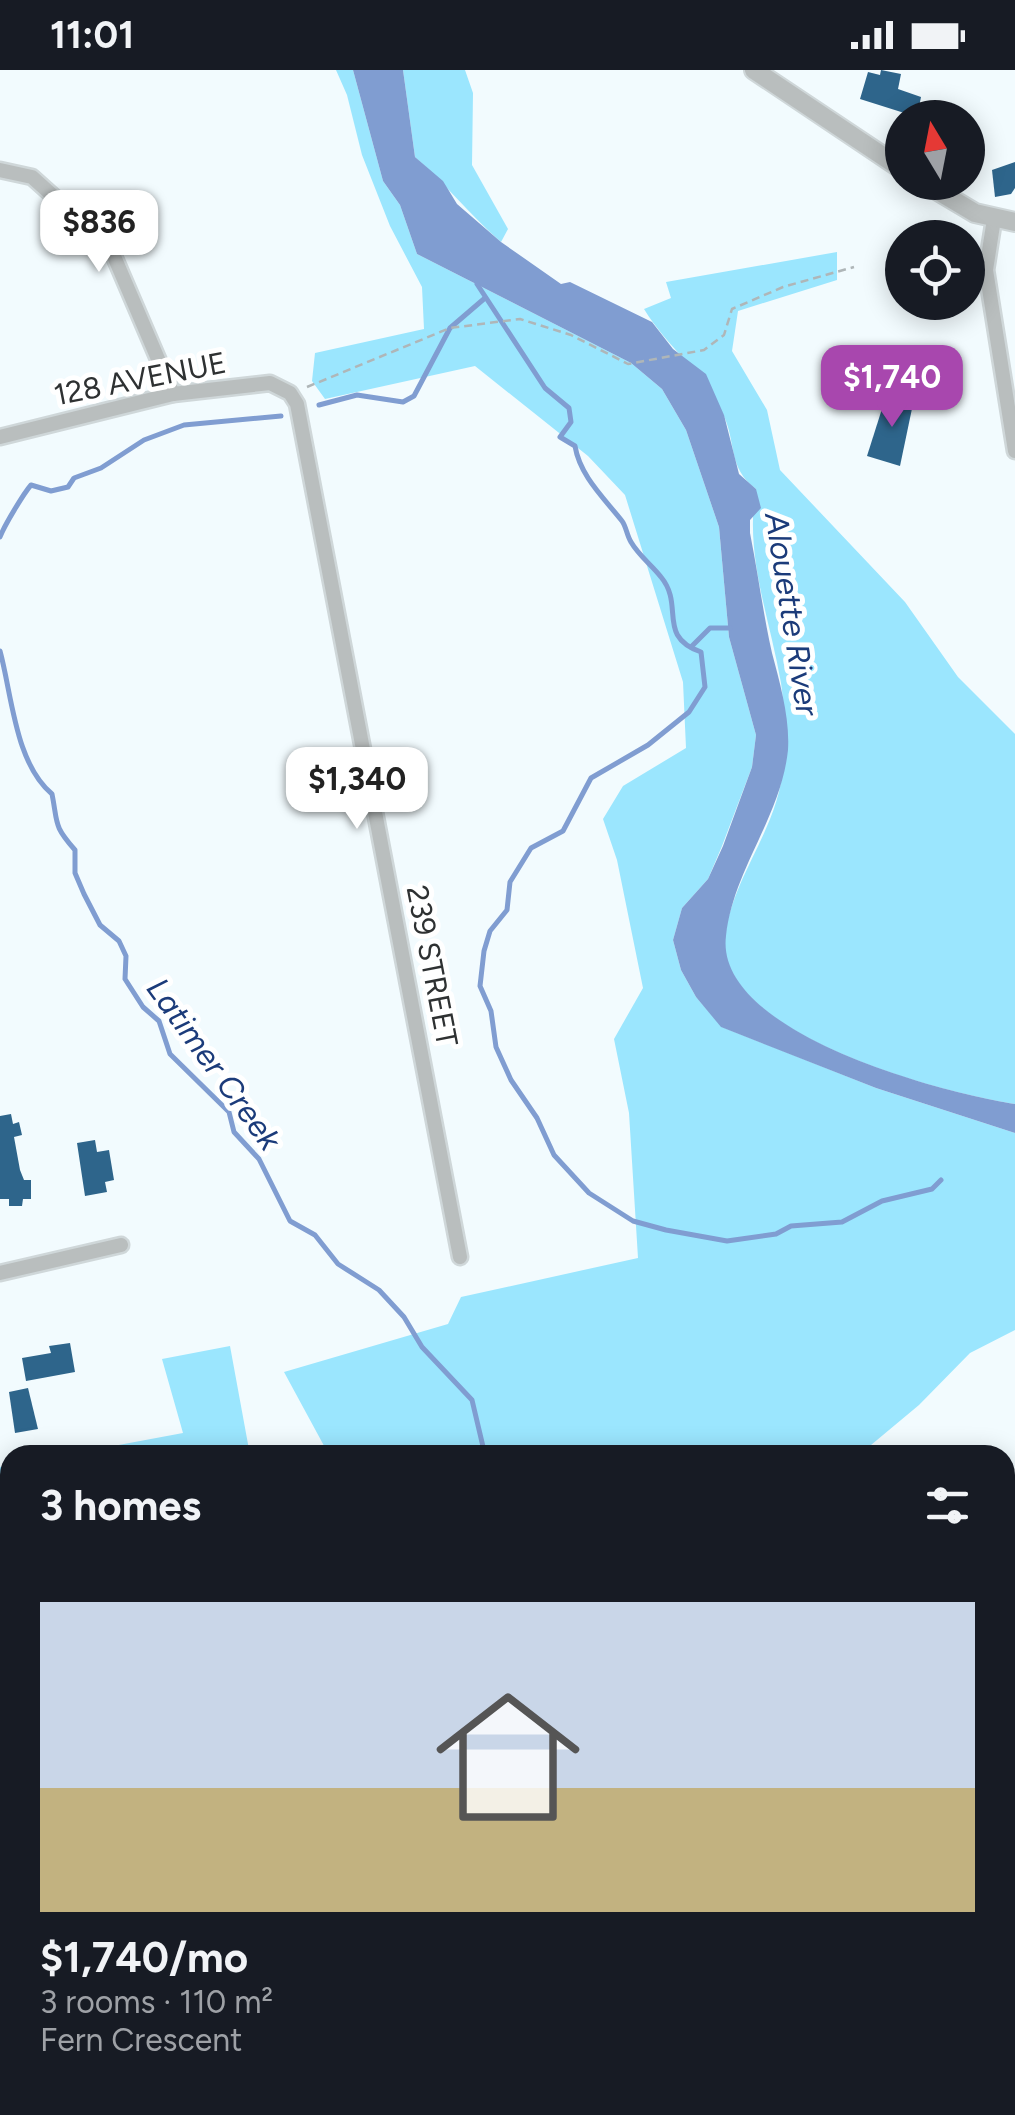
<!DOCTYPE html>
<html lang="en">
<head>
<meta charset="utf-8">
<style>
	:root { --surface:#171b24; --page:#242831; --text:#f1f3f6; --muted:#9ea1a6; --line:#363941; --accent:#a847ae }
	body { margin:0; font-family:Figtree,sans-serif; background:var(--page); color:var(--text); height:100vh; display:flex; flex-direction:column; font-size:38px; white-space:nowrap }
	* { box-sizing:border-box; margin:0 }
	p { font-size:32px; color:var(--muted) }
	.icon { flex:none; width:55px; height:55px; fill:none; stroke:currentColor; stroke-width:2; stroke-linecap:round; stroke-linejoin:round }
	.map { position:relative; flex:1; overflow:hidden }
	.drawer { position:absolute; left:0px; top:1375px; width:1015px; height:670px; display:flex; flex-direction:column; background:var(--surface); border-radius:30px 30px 0 0; box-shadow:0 5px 25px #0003 }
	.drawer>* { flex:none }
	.needle { width:65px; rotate:350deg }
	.buttons { position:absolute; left:885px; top:30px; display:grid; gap:20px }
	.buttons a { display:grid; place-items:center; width:100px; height:100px; border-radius:50%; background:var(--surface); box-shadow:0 5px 25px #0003; font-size:50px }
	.price { position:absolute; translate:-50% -85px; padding:0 22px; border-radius:20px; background:#fff; color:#222; font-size:32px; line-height:65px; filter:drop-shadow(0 2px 5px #0008) }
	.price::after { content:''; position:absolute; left:50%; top:60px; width:30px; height:22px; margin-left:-15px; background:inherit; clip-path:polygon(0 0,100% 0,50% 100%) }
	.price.selected { background:var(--accent); color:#fff }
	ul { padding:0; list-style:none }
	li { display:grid; align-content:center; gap:20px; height:530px; padding:0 40px }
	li+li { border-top:2px solid var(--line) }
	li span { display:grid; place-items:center; height:310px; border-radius:0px; color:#555 }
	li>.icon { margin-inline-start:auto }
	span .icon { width:180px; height:180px; fill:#fffc; stroke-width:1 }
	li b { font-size:42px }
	h2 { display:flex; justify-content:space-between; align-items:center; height:120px; padding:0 40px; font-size:42px }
	.status { display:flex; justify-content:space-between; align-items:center; height:70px; padding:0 50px; background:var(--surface); direction:ltr }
	.status svg { height:28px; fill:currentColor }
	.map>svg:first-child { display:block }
</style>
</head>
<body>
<div class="status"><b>11:01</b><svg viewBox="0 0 49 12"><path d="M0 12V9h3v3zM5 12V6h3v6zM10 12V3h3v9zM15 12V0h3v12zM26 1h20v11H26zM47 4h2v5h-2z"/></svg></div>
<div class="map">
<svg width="1015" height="2045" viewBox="0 0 1015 2045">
	<rect width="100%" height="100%" fill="#f2fbfe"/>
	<!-- green -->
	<g fill="#9be6fe">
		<path d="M336 0H353L383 111 400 135 417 184 631 293 662 319 686 360 719 457 729 567 756 665 752 697 722 776 708 809 682 838 673 870 681 900 696 927 722 957 876 1018 1015 1063V1260L970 1283 919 1335 859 1385H329L284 1302 448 1254 461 1227 638 1188 629 1043 614 969 643 918 617 790 603 749 623 716 686 678 683 612 625 425 588 386 475 296 325 329 312 311 315 283 424 259 422 217 390 156 362 85 347 25Z"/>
		<path d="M403 0H465L473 23 472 95 508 159 501 172C469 144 446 114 415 87Z"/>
		<path d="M837 182V210L738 241 732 281 767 340 780 400 905 532 958 607 1015 664V1034C942 1023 716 964 725 867 732 804 784 753 783 688 782 664 785 637 781 613 770 548 744 485 756 419 727 397 737 373 723 344 703 302 668 278 644 239L671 228 666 212Z"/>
		<path d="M230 1276 250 1385H65L183 1363 162 1289Z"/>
		<path d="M10 1395V2019H0V1397Z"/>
		<path d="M1015 1912V2045H766L777 2035H1005V1914Z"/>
	</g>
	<!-- water -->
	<path fill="#809dd1" d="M353 0H403L415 87 443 111 457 134 501 172 561 214 570 212 652 252 673 279 706 304 724 345 739 404 756 419 761 438 750 450V463C758 503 763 543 772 583 780 613 790 648 788 680 781 747 733 800 726 866 714 963 943 1023 1015 1034V1063L876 1018 721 957 696 927 681 900 673 870 682 838 708 809 723 776 752 697 756 665 729 567 719 457 686 360 662 319 631 293 417 184 400 135 383 111Z"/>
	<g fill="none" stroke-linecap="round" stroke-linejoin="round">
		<!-- stream -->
		<g stroke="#809dd1" stroke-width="5">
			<path d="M477 214 545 318 569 338 571 352 560 367 575 376C580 406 604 428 622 451 626 456 627 466 631 472 639 486 652 495 661 507 685 536 656 566 701 582L705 617 689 642 648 675 591 708 563 761 531 778 510 812 507 840 490 861 484 881 480 916 491 941 496 977 511 1010 537 1048 554 1085 589 1123 633 1151 666 1160 727 1171 776 1164 791 1156 842 1152 882 1131 932 1119 941 1110"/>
			<path d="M319 335 357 325 403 332 414 326 450 258 485 228"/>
			<path d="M0 467C4 456 24 423 31 415L51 421 68 417 74 408 101 398 144 370 184 355 281 346"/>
			<path d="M691 577 710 558H730"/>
			<path d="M0 581C12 625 15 693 52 724 58 754 53 755 75 780V803L84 824 100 855 119 871 126 886 125 909 143 937 159 951 170 984 229 1042 234 1062 259 1089 290 1151 315 1165 338 1194 379 1220 404 1247 422 1277 472 1330 485 1385"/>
			<path d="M1005 1767 1015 1761"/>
			<path d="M0 1905 10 1903"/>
			<path d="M995 2035 997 2045"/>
			<path d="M889 2045H922"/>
		</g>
	</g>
	<!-- building -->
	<g fill="#2e658b">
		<path d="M881 0 901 4 898 19 921 27 917 47 860 29 868 2 880 5Z"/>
		<path d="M1015 92V118L1011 124 995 127 992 100Z"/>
		<path d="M887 323 914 329 900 396 867 386Z"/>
		<path d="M11 1044 13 1054 19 1052 22 1065 14 1067 20 1100 24 1110H31V1129H23L22 1136H9V1129H0V1046Z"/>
		<path d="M95 1070 97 1082 109 1080 114 1110 105 1112 107 1122 85 1126 77 1073Z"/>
		<path d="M70 1273 75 1302 26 1311 22 1288 51 1283 49 1276Z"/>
		<path d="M28 1318 38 1359 15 1363 9 1322Z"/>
	</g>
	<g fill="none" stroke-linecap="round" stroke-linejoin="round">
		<defs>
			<g id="minor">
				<path d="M0 100 32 107 110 177 173 324"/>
				<path d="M994 149 986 200 1015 381"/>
				<path d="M0 367 173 324 270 313 290 323 297 334 460 1187"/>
				<path d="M0 1203 121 1175"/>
			</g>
			<g id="tertiary">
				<path d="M754 0 902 99"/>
				<path d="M923 112 975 143 1015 152"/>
			</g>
		</defs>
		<!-- minor casing -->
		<use href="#minor" stroke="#cfd7d9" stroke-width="19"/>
		<!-- tertiary casing -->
		<use href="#tertiary" stroke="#cfd7d9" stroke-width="22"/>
		<!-- path -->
		<path stroke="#afb6b8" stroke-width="2.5" stroke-dasharray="8 5" stroke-linecap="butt" d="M307 317 450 258 520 249 571 265 628 294 704 280 724 265 732 239 783 217 854 197"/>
		<!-- minor -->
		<use href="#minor" stroke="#b9bebe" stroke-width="14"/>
		<!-- tertiary -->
		<use href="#tertiary" stroke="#b9bebe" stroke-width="18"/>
	</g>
	<g text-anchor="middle" stroke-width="10" stroke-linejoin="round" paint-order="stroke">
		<!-- street labels -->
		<g font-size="30" fill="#2e3132" stroke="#fff">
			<text transform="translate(140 309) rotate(-11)" y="10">128 AVENUE</text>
			<text transform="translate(432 896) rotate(79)" y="10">239 STREET</text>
		</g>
		<!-- water labels -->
		<g font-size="32" font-style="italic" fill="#1b3b7a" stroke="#fff">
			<text transform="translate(792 544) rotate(81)" y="11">Alouette River</text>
			<text transform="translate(214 994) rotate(54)" y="11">Latimer Creek</text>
		</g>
	</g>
</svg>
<div class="buttons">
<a><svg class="needle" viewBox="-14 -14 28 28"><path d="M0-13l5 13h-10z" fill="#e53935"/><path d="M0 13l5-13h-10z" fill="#9ea1a6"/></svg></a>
<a><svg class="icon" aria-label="locate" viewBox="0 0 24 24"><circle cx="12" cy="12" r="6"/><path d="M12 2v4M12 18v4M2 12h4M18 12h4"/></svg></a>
</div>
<b class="price" style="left:99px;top:205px">$836</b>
<b class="price selected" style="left:892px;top:360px">$1,740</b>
<b class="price" style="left:357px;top:762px">$1,340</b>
<section class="drawer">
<h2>3 homes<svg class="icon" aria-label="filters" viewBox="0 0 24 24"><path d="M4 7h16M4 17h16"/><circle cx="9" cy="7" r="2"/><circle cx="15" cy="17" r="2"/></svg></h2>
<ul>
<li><span style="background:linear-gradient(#c9d6e8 60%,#c2b280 0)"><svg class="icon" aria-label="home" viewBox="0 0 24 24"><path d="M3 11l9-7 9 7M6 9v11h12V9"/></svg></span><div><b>$1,740/mo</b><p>3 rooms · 110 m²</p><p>Fern Crescent</p></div></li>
</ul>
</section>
</div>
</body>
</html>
